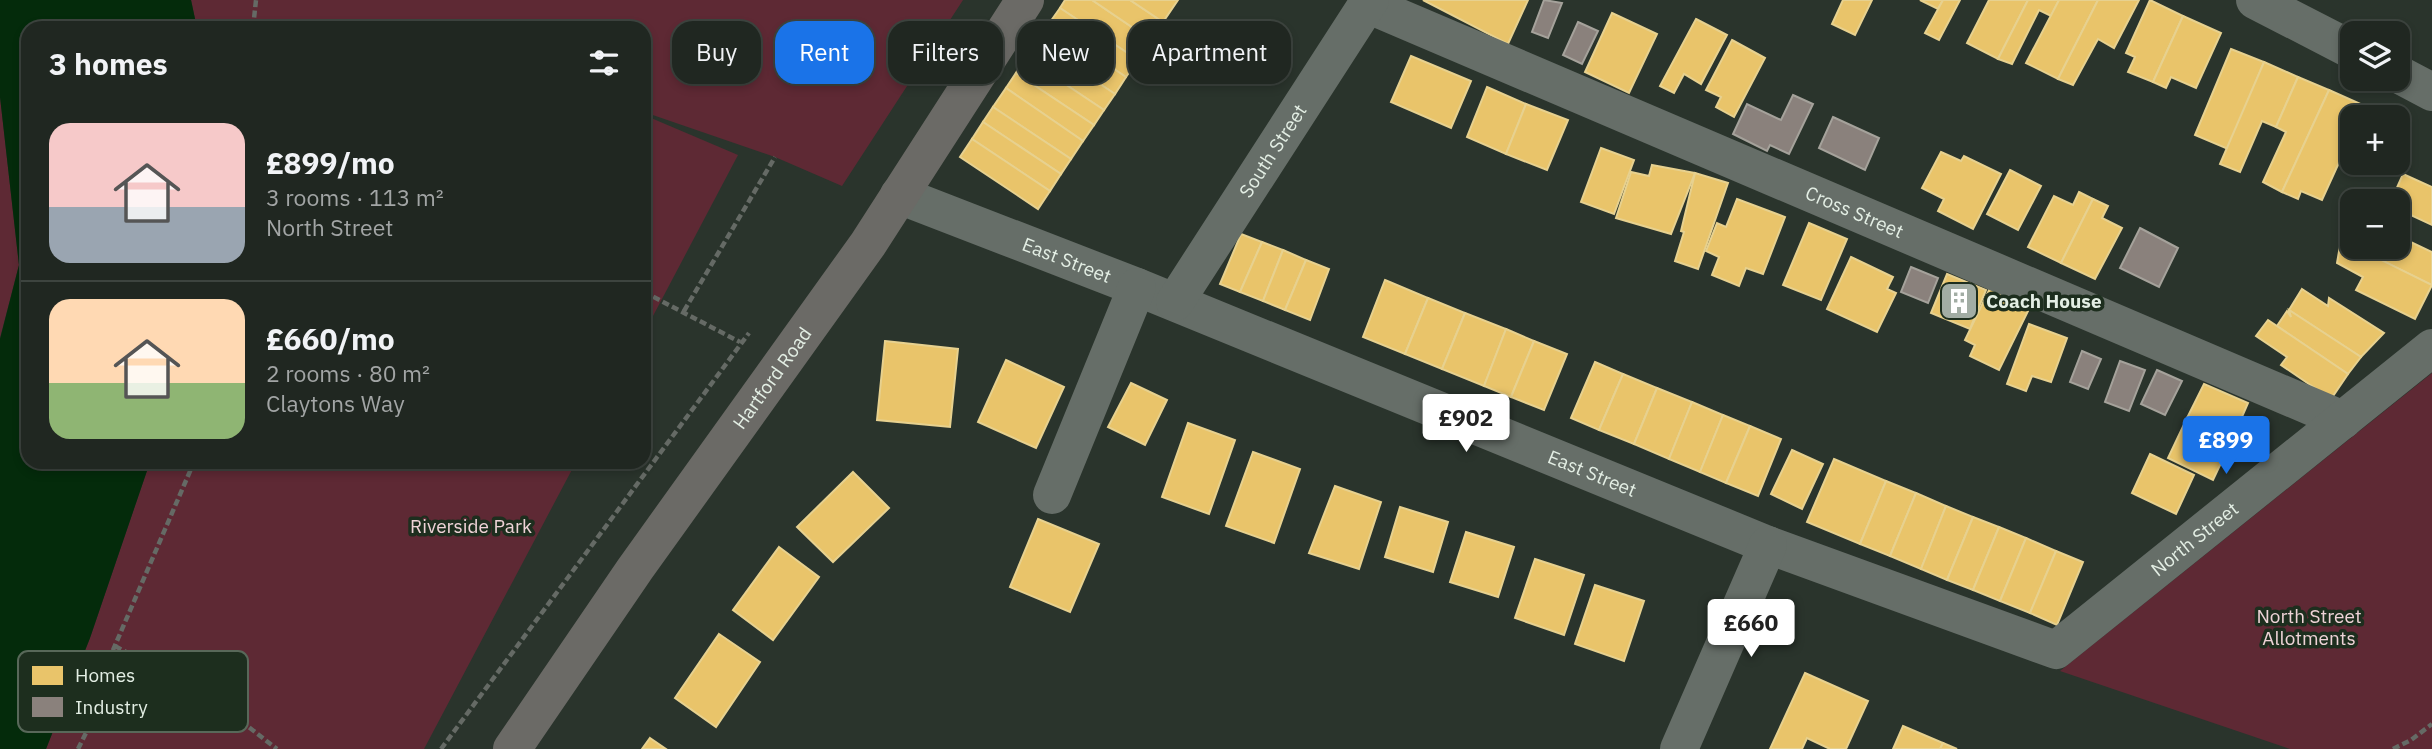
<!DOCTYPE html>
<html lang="en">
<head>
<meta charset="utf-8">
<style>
	:root { --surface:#202721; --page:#2d332e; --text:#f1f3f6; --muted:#a2a5a5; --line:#3d443f; --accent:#1a73e8 }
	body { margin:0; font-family:"IBM Plex Sans",sans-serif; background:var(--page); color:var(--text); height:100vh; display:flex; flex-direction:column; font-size:26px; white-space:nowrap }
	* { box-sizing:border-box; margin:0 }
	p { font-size:23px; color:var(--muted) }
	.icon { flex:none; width:38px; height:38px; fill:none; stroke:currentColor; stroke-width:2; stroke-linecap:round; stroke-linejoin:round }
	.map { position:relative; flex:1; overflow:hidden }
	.details { position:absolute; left:21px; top:21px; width:630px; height:448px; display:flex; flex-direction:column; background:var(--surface); border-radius:21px; box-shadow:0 4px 10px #0003,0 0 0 2px var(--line) }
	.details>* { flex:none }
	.hud { position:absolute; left:672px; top:21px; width:665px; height:63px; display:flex; gap:14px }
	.buttons { position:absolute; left:2340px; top:21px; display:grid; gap:14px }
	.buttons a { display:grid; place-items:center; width:70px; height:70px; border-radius:14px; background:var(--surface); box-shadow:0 4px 10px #0003,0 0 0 2px var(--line); font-size:35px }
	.price { position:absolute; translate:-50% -60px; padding:0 16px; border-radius:7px; background:#fff; color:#222; font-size:23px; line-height:46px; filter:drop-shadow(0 2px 4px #0008) }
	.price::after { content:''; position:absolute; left:50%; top:42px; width:21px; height:16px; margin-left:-10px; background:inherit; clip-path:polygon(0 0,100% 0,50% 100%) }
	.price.active { background:var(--accent); color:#fff }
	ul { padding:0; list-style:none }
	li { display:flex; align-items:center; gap:21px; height:175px; padding:0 28px }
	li+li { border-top:2px solid var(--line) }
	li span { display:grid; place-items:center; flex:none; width:196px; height:140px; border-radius:21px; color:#555 }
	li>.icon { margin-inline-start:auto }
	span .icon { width:84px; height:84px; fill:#fffc; stroke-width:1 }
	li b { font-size:30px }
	h2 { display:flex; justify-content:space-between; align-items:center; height:84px; padding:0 28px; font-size:30px }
	.pill { padding:0 24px; border-radius:21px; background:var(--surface); box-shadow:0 4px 10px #0003,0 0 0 2px var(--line); font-size:24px; line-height:63px }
	.pill.active { background:var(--accent); color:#fff }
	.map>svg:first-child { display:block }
</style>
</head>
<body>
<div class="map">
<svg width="2432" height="749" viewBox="0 0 2432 749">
	<rect width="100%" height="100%" fill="#2a342c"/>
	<!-- green -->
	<g fill="#5e2934">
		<path d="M191 0H963L842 186 775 157 644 112V28H197Z"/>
		<path d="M0 96 19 265 0 338Z"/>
		<path d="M644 115 738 155 644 333Z"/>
		<path d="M2432 373V749H2290L2060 671Z"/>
		<path d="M150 462H576L424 749H46L90 638Z"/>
	</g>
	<!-- water -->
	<path fill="#042b0b" d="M0 0H191L197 28H28V462H150L90 638 46 749H0V339L19 265 0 97Z"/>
	<!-- homes -->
	<g fill="#e9c46a" stroke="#e7d18f" stroke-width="2">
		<path d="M1065 0H1092L1151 40 1138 60 1060 8Z"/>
		<path d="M1092 0H1130L1163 22 1151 40Z"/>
		<path d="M1130 0H1178L1163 22Z"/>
		<path d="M1423 0H1528L1508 44Z"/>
		<path d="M1843 0H1872L1855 35 1832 24Z"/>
		<path d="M1920 0H1943L1938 9Z"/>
		<path d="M1943 0H1960L1939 40 1925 33Z"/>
		<path d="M1989 0H2028L1998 59 1967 43Z"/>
		<path d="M2028 0H2059L2051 16 2039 10 2012 64 1998 59Z"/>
		<path d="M2059 0H2098L2058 79 2026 63Z"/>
		<path d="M2098 0H2139L2114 48 2098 39 2073 85 2058 79Z"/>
		<path d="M2150 0 2183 16 2153 82 2128 72 2135 57 2126 53Z"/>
		<path d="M1060 8 1138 60 1126 77 1048 25Z"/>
		<path d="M1612 13 1657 34 1629 93 1585 72Z"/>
		<path d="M2183 16 2221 33 2196 88 2171 77 2166 88 2153 82Z"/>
		<path d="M1696 19 1727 35 1701 84 1684 74 1674 93 1660 86Z"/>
		<path d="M1048 25 1126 77 1115 94 1037 42Z"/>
		<path d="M1732 40 1765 58 1734 117 1716 107 1721 97 1706 90Z"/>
		<path d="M1037 42 1115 94 1104 110 1026 58Z"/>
		<path d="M2231 49 2264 62 2228 149 2195 135Z"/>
		<path d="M1411 56 1471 81 1451 128 1391 102Z"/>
		<path d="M1026 58 1104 110 1094 125 1016 73Z"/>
		<path d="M2264 62 2298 77 2276 127 2262 121 2240 172 2220 164Z"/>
		<path d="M1016 73 1094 125 1083 141 1006 88Z"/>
		<path d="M2298 77 2329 90 2282 192 2263 182 2286 132 2276 127Z"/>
		<path d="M1487 87 1526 104 1506 154 1467 137Z"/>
		<path d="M1006 88 1083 141 1071 159 993 107Z"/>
		<path d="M2329 90 2365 106 2360 117H2352V134L2322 200 2301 191 2298 199 2282 192Z"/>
		<path d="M1526 104 1568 120 1547 170 1506 154Z"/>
		<path d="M993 107 1071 159 1061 174 983 122Z"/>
		<path d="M983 122 1061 174 1050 191 972 139Z"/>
		<path d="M972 139 1050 191 1038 209 960 157Z"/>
		<path d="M1601 148 1634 160 1614 214 1581 202Z"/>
		<path d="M1941 152 1961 161 1964 156 2001 174 1973 229 1938 211 1944 199 1922 188Z"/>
		<path d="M1652 165 1695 173 1671 234 1616 218 1631 172 1649 176Z"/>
		<path d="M2010 170 2041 186 2018 230 1987 214Z"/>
		<path d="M1695 173 1728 183 1698 269 1675 261 1684 232 1681 231Z"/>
		<path d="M2403 174 2432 187V225L2398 209V201H2391Z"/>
		<path d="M2079 192 2093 199 2061 263 2028 247 2054 196 2073 205Z"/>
		<path d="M1737 199 1785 217 1763 274 1746 268 1739 286 1712 275 1719 257 1706 251 1717 223 1726 227Z"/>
		<path d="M2093 199 2108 206 2102 218 2122 228 2095 279 2061 263Z"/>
		<path d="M1809 223 1847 239 1821 300 1783 285Z"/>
		<path d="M2352 228V246L2341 240Z"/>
		<path d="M1241 234 1262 242 1240 292 1220 284Z"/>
		<path d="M2398 236 2432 252V285L2354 247H2398Z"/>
		<path d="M2341 240 2432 285 2415 319 2356 290 2363 277 2337 263Z"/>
		<path d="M1262 242 1283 250 1263 301 1240 292Z"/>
		<path d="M1283 250 1306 260 1285 310 1263 301Z"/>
		<path d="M1851 257 1893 277 1887 289 1896 293 1877 332 1827 309Z"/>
		<path d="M1306 260 1329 269 1310 320 1285 310Z"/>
		<path d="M1947 274 1986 290 1970 329 1931 313Z"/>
		<path d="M1385 280 1428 298 1405 354 1363 337Z"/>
		<path d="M1990 288 2030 307 1999 370 1970 356 1975 345 1965 340Z"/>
		<path d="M2302 289 2328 306 2329 298 2384 333 2361 357 2289 310Z"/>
		<path d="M1428 298 1465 313 1442 369 1405 354Z"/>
		<path d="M2289 310 2361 357 2348 374 2277 326 2287 311 2291 317Z"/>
		<path d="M1465 313 1506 329 1484 386 1442 369Z"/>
		<path d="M2268 320 2348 374 2331 399 2281 365 2287 357 2256 336Z"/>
		<path d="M2029 324 2067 338 2051 382 2032 376 2026 391 2007 384Z"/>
		<path d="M1506 329 1534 341 1511 397 1484 386Z"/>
		<path d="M885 341 958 349 950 427 877 420Z"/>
		<path d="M1534 341 1567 354 1544 410 1511 397Z"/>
		<path d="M1006 360 1064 387 1036 448 978 422Z"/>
		<path d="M1595 362 1623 374 1599 430 1571 418Z"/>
		<path d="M1623 374 1657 388 1634 444 1599 430Z"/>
		<path d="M1131 383 1167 400 1145 445 1108 427Z"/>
		<path d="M2204 384 2248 403 2232 440 2187 418Z"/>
		<path d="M1657 388 1692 402 1669 459 1634 444Z"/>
		<path d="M1692 402 1723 415 1700 472 1669 459Z"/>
		<path d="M1723 415 1750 426 1726 483 1700 472Z"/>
		<path d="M2187 418 2232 440 2213 480 2168 458Z"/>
		<path d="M1188 423 1235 440 1209 514 1162 497Z"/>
		<path d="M1750 426 1781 439 1758 496 1726 483Z"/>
		<path d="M1792 450 1823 464 1802 509 1771 494Z"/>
		<path d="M1253 452 1300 469 1274 543 1226 526Z"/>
		<path d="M2150 454 2194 475 2176 514 2132 493Z"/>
		<path d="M1834 459 1886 481 1860 544 1807 522Z"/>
		<path d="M853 472 889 508 833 562 797 527Z"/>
		<path d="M1886 481 1916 493 1890 556 1860 544Z"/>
		<path d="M1335 486 1381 502 1359 569 1309 553Z"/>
		<path d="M1916 493 1946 506 1921 569 1890 556Z"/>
		<path d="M1946 506 1973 517 1947 580 1921 569Z"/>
		<path d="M1400 507 1448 522 1433 572 1385 557Z"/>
		<path d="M1973 517 1999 527 1973 590 1947 580Z"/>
		<path d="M1038 519 1099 544 1070 612 1010 587Z"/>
		<path d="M1999 527 2026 538 2000 601 1973 590Z"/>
		<path d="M1466 532 1514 547 1498 597 1450 582Z"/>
		<path d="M2026 538 2056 551 2030 613 2000 601Z"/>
		<path d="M779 547 819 577 773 640 733 610Z"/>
		<path d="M2056 551 2083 562 2057 625 2030 613Z"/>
		<path d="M1535 559 1584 575 1564 635 1515 618Z"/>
		<path d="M1595 585 1644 601 1624 661 1575 644Z"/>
		<path d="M719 634 760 662 716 727 675 698Z"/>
		<path d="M1805 673 1868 701 1846 749H1830L1807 738 1802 749H1770Z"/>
		<path d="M1903 726 1943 743 1940 749H1893Z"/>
		<path d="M650 738 666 749H642Z"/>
		<path d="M1943 743 1957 749H1940Z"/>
	</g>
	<!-- industry -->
	<g fill="#8a817c" stroke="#a5a29b" stroke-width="2">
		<path d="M1544 0 1562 3 1548 38 1532 32Z"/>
		<path d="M1578 22 1598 31 1582 64 1563 55Z"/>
		<path d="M1793 95 1813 104 1789 154 1770 145 1767 151 1733 134 1747 104 1781 120Z"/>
		<path d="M1833 117 1879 138 1865 170 1819 148Z"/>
		<path d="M2140 228 2178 248 2159 287 2120 268Z"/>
		<path d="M1911 267 1938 278 1928 303 1901 292Z"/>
		<path d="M2082 351 2101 359 2088 389 2070 382Z"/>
		<path d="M2120 361 2145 370 2129 411 2105 402Z"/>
		<path d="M2157 370 2182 381 2165 415 2141 404Z"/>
	</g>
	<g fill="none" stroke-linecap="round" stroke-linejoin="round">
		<!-- path -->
		<g stroke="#656a65" stroke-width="4.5" stroke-dasharray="7 3.5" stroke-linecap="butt">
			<path d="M253 28 256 0"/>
			<path d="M644 292 740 342"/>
			<path d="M684 311 775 157"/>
			<path d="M115 646 215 701 277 749"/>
			<path d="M78 749 87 731 101 678 194 462"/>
			<path d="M441 749 749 333"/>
			<path d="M2393 749 2411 740 2432 724"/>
		</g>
		<!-- minor -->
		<g stroke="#666e68" stroke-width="38">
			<path d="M2255 0 2352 50"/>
			<path id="s1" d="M1367 4 2343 420"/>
			<path d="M2398 74 2432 92"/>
			<path id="s2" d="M899 195 1137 287 1768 545 2056 650 2432 348"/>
			<path id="s3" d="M1175 302 1370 0"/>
			<path d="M1052 495 1137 287"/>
			<path d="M1679 749 1768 545"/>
		</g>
		<!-- major -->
		<path stroke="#6b6a66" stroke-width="38" id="s4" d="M512 749 635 569 868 244 1025 0"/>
	</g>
	<!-- icons -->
	<defs>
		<symbol id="building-square" viewBox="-11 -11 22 22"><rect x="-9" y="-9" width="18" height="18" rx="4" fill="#a2ada4" stroke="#1d2e1e"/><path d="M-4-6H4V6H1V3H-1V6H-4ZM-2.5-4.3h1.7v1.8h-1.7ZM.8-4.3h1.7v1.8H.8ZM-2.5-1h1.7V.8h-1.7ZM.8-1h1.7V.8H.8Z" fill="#fff"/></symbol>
	</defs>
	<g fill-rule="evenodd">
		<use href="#building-square" x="1937" y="279" width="44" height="44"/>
	</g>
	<g text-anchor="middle" stroke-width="7" stroke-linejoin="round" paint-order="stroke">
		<!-- street labels -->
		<g font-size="19" fill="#e3eee4" stroke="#1d2e1e">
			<text dy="7" stroke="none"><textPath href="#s3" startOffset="180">South Street</textPath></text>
			<text dy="7" stroke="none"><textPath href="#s1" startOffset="530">Cross Street</textPath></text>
			<text dy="7" stroke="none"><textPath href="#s2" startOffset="180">East Street</textPath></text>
			<text dy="7" stroke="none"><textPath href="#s4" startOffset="453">Hartford Road</textPath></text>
			<text dy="7" stroke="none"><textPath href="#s2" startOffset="747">East Street</textPath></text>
			<text dy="7" stroke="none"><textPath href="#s2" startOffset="1421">North Street</textPath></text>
		</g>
		<!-- poi labels -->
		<g font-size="19" font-weight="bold" fill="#e3eee4" stroke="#1d2e1e" text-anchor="start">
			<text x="1986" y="308">Coach House</text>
		</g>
		<!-- park labels -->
		<g font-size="19" fill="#efd3d7" stroke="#1d2e1e">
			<text x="471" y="533">Riverside Park</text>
			<text x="2309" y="623">North Street<tspan x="2309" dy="22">Allotments</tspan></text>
		</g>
	</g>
	<!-- legend -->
	<rect x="18" y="651" width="230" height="81" rx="10" fill="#1d2e1e" stroke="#586859" stroke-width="2"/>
	<rect x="32" y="666" width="31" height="19" fill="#e9c46a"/>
	<rect x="32" y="697" width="31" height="20" fill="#8a817c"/>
	<g font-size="19" fill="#e3eee4">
		<text x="75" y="682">Homes</text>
		<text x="75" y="714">Industry</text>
	</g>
</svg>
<div class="buttons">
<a><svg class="icon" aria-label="layers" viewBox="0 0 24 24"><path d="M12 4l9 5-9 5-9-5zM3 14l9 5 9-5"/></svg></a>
<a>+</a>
<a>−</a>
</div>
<b class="price" style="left:1466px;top:454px">£902</b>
<b class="price active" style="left:2226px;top:476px">£899</b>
<b class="price" style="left:1751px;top:659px">£660</b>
<div class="hud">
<a class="pill">Buy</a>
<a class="pill active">Rent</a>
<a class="pill">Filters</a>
<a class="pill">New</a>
<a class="pill">Apartment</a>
</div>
<section class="details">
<h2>3 homes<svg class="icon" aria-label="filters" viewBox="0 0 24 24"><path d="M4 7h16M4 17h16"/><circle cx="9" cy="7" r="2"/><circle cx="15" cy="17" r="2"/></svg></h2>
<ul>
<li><span style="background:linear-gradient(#f6c9c9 60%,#9aa5b1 0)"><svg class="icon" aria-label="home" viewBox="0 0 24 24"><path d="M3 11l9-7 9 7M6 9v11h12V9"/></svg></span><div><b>£899/mo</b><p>3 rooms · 113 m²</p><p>North Street</p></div></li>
<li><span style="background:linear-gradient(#ffd9b3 60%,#8fb573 0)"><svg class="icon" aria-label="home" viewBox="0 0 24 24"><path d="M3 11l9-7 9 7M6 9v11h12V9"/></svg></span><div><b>£660/mo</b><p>2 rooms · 80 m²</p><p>Claytons Way</p></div></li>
</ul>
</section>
</div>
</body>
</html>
